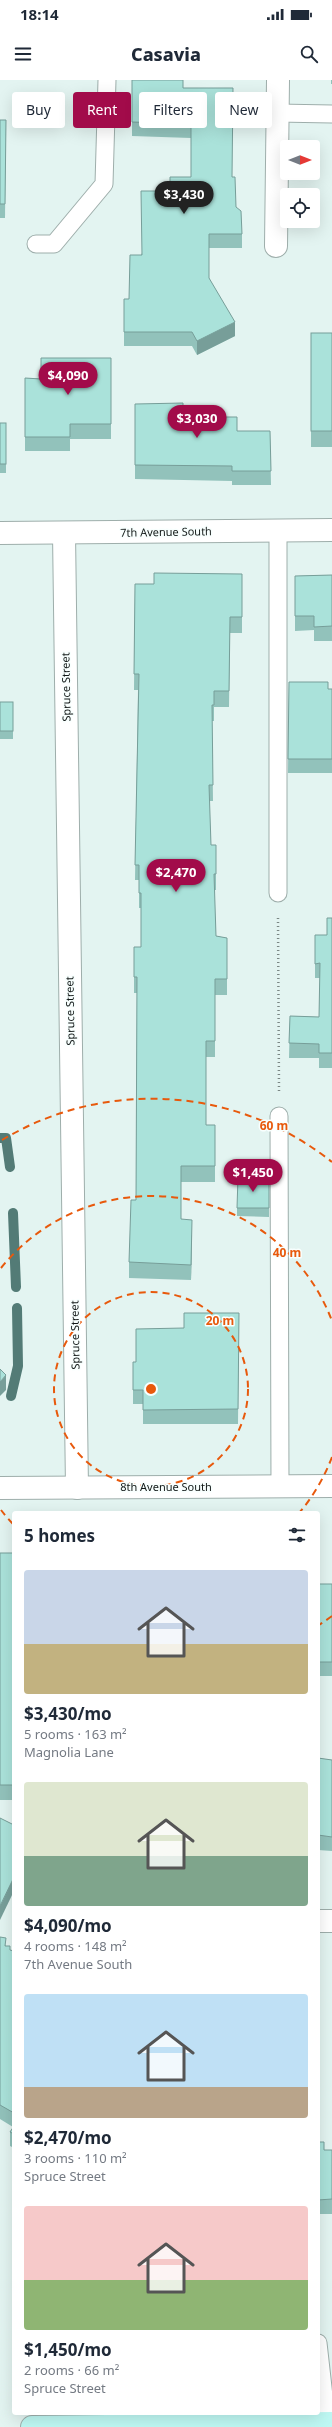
<!DOCTYPE html>
<html lang="en">
<head>
<meta charset="utf-8">
<style>
	:root { --surface:#fff; --page:#f2f2f3; --text:#1f2937; --muted:#747a83; --accent:#a20b4a }
	body { margin:0; font-family:"Noto Sans",sans-serif; background:var(--page); color:var(--text); height:100vh; display:flex; flex-direction:column; font-size:15px; white-space:nowrap }
	* { box-sizing:border-box; margin:0 }
	p { font-size:13px; color:var(--muted) }
	.icon { flex:none; width:22px; height:22px; fill:none; stroke:currentColor; stroke-width:2; stroke-linecap:round; stroke-linejoin:round }
	.map { position:relative; flex:1; overflow:hidden }
	.panel { position:absolute; left:12px; top:1431px; width:308px; height:904px; display:flex; flex-direction:column; background:var(--surface); border-radius:4px; box-shadow:0 4px 16px #0002 }
	.panel>* { flex:none }
	.top-card { position:absolute; left:12px; top:12px; width:308px; height:36px; display:flex; gap:8px }
	.needle { width:26px; rotate:90deg }
	.tools { position:absolute; left:280px; top:60px; display:grid; gap:8px }
	.tools a { display:grid; place-items:center; width:40px; height:40px; border-radius:4px; background:var(--surface); box-shadow:0 4px 16px #0002; font-size:20px }
	.price { position:absolute; translate:-50% -34px; padding:0 9px; border-radius:14px; background:var(--accent); color:#fff; font-size:13px; line-height:26px; filter:drop-shadow(0 1px 2px #0008) }
	.price::after { content:''; position:absolute; left:50%; top:24px; width:12px; height:9px; margin-left:-6px; background:inherit; clip-path:polygon(0 0,100% 0,50% 100%) }
	.price.active { background:#222; color:#fff }
	ul { padding:0; list-style:none }
	li { display:grid; align-content:center; gap:8px; height:212px; padding:0 12px }
	li span { display:grid; place-items:center; height:124px; border-radius:4px; color:#555 }
	li>.icon { margin-inline-start:auto }
	span .icon { width:72px; height:72px; fill:#fffc; stroke-width:1 }
	li b { font-size:17px }
	h2 { display:flex; justify-content:space-between; align-items:center; height:48px; padding:0 12px; font-size:17px }
	.chip { padding:0 14px; border-radius:4px; background:var(--surface); box-shadow:0 4px 16px #0002; font-size:14px; line-height:36px }
	.chip.active { background:var(--accent); color:#fff }
	.status { display:flex; justify-content:space-between; align-items:center; height:28px; padding:0 20px; background:var(--surface); direction:ltr }
	.status svg { height:11px; fill:currentColor }
	header { display:flex; justify-content:space-between; align-items:center; height:52px; padding:0 12px; background:var(--surface); font-size:18px; font-weight:800 }
	.map>svg:first-child { display:block }
</style>
</head>
<body>
<div class="status"><b>18:14</b><svg viewBox="0 0 49 12"><path d="M0 12V9h3v3zM5 12V6h3v6zM10 12V3h3v9zM15 12V0h3v12zM26 1h20v11H26zM47 4h2v5h-2z"/></svg></div>
<header><svg class="icon" aria-label="menu" viewBox="0 0 24 24"><path d="M4 6h16M4 12h16M4 18h16"/></svg>Casavia<svg class="icon" aria-label="search" viewBox="0 0 24 24"><circle cx="10" cy="10" r="6"/><path d="M15 15l6 6"/></svg></header>
<div class="map">
<svg width="332" height="2347" viewBox="0 0 332 2347">
	<rect width="100%" height="100%" fill="#e3f4f1"/>
	<g fill="none" stroke-linecap="round" stroke-linejoin="round">
		<!-- stream -->
		<g stroke="#537b76" stroke-width="10">
			<path d="M0 1058H6L10 1087"/>
			<path d="M13 1133 16 1207"/>
			<path d="M11 1316 18 1286 17 1228"/>
		</g>
		<defs>
			<g id="lane">
				<path d="M277 33 332 34"/>
				<path d="M36 164H54L104 104 107 0"/>
				<path d="M278 450V813"/>
				<path d="M279 1036 280 1407"/>
				<path d="M318 2263 327 2343"/>
			</g>
			<g id="street">
				<path d="M276 166 278 0"/>
				<path d="M0 453 332 450"/>
				<path d="M64 453 77 1408"/>
				<path d="M0 1408 332 1406"/>
				<path d="M318 1841H332"/>
			</g>
			<path id="secondary" d="M32 2347 332 2343"/>
		</defs>
		<!-- lane casing -->
		<use href="#lane" stroke="#9eaeab" stroke-width="19"/>
		<!-- street casing -->
		<use href="#street" stroke="#9eaeab" stroke-width="24"/>
		<!-- secondary casing -->
		<use href="#secondary" stroke="#9eaeab" stroke-width="24"/>
		<!-- path -->
		<path stroke="#7b8785" stroke-width="2.5" stroke-dasharray="1 3" stroke-linecap="butt" d="M278 838 279 1011"/>
		<!-- lane -->
		<use href="#lane" stroke="#fff" stroke-width="17"/>
		<!-- street -->
		<use href="#street" stroke="#fff" stroke-width="22"/>
		<!-- secondary -->
		<use href="#secondary" stroke="#bef8f3" stroke-width="22"/>
	</g>
	<!-- wall -->
	<g fill="#92c2bb">
		<path d="M132 0 183 8 232 97 236 127 242 154V168H209V198L235 256 197 275 192 266H124V219H129L141 175 170 111 191 97V58L132 56Z"/>
		<rect x="331" y="0" width="1" height="4"/>
		<path d="M0 40H6L5 138H0Z"/>
		<rect x="311" y="253" width="21" height="114"/>
		<path d="M111 278V359H70V371H25V298L41 299Z"/>
		<path d="M135 324 183 326 212 337 237 351H270L271 405H232V401L135 399Z"/>
		<rect x="0" y="343" width="6" height="50"/>
		<path d="M242 494V553H230L229 627H214V641H212L213 721H209L211 765H216V810H214L216 856 227 858V915H215V977H206V1045H215V1102H181V1139L192 1156 191 1200 129 1198V1182L136 1120 137 913H134V867H141V828H139V800H135L138 610H134L135 504H154Z"/>
		<path d="M332 495V561H314V550L295 551V496Z"/>
		<path d="M289 602 328 609H332V693H288Z"/>
		<rect x="0" y="622" width="13" height="37"/>
		<path d="M332 838V988H319V978H289L290 936 319 937 320 898H315V855H327Z"/>
		<path d="M269 1097V1137L237 1136V1128Z"/>
		<path d="M239 1233 238 1344H143V1324H133V1282H136L184 1248Z"/>
		<rect x="0" y="1473" width="14" height="247"/>
		<rect x="318" y="1504" width="14" height="92"/>
		<path d="M318 1678 332 1680V1771L318 1770Z"/>
		<path d="M0 1857 6 1866 10 1870 14 1871V2068L10 2066V2052L13 2047 0 2039Z"/>
		<path d="M318 2062 324 2070H332V2134H318Z"/>
	</g>
	<!-- shaded-wall -->
	<g fill="#779e99">
		<path d="M235 242V256L197 275V261Z"/>
		<path d="M192 1140V1156L191 1200V1185Z"/>
		<path d="M6 1295V1310L0 1316V1302Z"/>
		<path d="M14 1797V1811L0 1840V1826Z"/>
	</g>
	<!-- building -->
	<g fill="#aae2da" stroke="#779e99">
		<path d="M132 0H183V8H233L232 97H235L236 127 241 131 242 154H209V198L235 242 197 261 192 252H124V219H129L130 175H142L141 111H170V97H191V44L132 42Z"/>
		<path d="M0 40H6L5 124H0Z"/>
		<rect x="311" y="253" width="21" height="98"/>
		<path d="M41 278H111V344H70V357H25V298L41 299Z"/>
		<path d="M183 323V326H212V337H237V351H270L271 391H232V386L135 385V324Z"/>
		<rect x="0" y="343" width="6" height="41"/>
		<path d="M154 493 242 494V537H230L229 611H214V625H212L213 705H209L211 765H216V794H214L216 856 227 858V899H215V961H206V1045H215V1086H181V1139L192 1140 191 1185 129 1182 131 1120H136L137 897H134V867H141V813H139V785H135L139 594H134L135 504H154Z"/>
		<path d="M332 495V546L314 547V536H295V496Z"/>
		<path d="M289 602H328V609H332V679H288Z"/>
		<rect x="0" y="622" width="13" height="29"/>
		<path d="M327 838H332V973H319V964L289 963 290 936 319 937 320 883 315 884V855H327Z"/>
		<path d="M238 1097H269V1128H237Z"/>
		<path d="M184 1233H239L238 1329 143 1330V1310H133V1282H136V1249L184 1248Z"/>
		<path d="M0 1289 6 1295 0 1302Z"/>
		<rect x="0" y="1473" width="14" height="232"/>
		<rect x="318" y="1504" width="14" height="78"/>
		<path d="M318 1678 332 1680V1757L318 1755Z"/>
		<path d="M0 1738 14 1745V1797L0 1826Z"/>
		<path d="M0 1857 6 1858 5 1866H10V1870L14 1871V2033L0 2025Z"/>
		<path d="M14 2046V2054L10 2052Z"/>
		<path d="M318 2062H324V2070H332V2119L318 2120Z"/>
	</g>
	<!-- distance rings -->
	<g fill="none" stroke="#e8590c" stroke-width="2" stroke-dasharray="7 5">
		<circle cx="151" cy="1309" r="97"/>
		<path d="M332 1377A193 193 0 0 1 300 1432M13 1444A193 193 0 0 1 1 1430M1 1188A193 193 0 0 1 332 1241"/>
		<path d="M332 1536A290 290 0 0 1 319 1545M2 1060A290 290 0 0 1 332 1082"/>
	</g>
	<g text-anchor="middle" stroke-width="3" stroke-linejoin="round" paint-order="stroke">
		<!-- street labels -->
		<g font-size="11" fill="#121817" stroke="#f8fffe">
			<text transform="translate(166 452) rotate(-1)" y="4">7th Avenue South</text>
			<text transform="translate(66 607) rotate(-91)" y="4">Spruce Street</text>
			<text transform="translate(70 931) rotate(-91)" y="4">Spruce Street</text>
			<text transform="translate(75 1255) rotate(-91)" y="4">Spruce Street</text>
			<text x="166" y="1411">8th Avenue South</text>
		</g>
	</g>
	<circle cx="151" cy="1309" r="6" fill="#e8590c" stroke="#f8fffe" stroke-width="2"/>
	<g font-size="12" text-anchor="middle" font-weight="bold" fill="#e8590c" stroke="#f8fffe" stroke-width="3" stroke-linejoin="round" paint-order="stroke">
		<text x="274" y="1050">60 m</text>
		<text x="287" y="1177">40 m</text>
		<text x="220" y="1245">20 m</text>
	</g>
</svg>
<div class="tools">
<a><svg class="needle" viewBox="-14 -14 28 28"><path d="M0-13l5 13h-10z" fill="#e53935"/><path d="M0 13l5-13h-10z" fill="#747a83"/></svg></a>
<a><svg class="icon" aria-label="locate" viewBox="0 0 24 24"><circle cx="12" cy="12" r="6"/><path d="M12 2v4M12 18v4M2 12h4M18 12h4"/></svg></a>
</div>
<b class="price active" style="left:184px;top:135px">$3,430</b>
<b class="price" style="left:68px;top:316px">$4,090</b>
<b class="price" style="left:197px;top:359px">$3,030</b>
<b class="price" style="left:176px;top:813px">$2,470</b>
<b class="price" style="left:253px;top:1113px">$1,450</b>
<div class="top-card">
<a class="chip">Buy</a>
<a class="chip active">Rent</a>
<a class="chip">Filters</a>
<a class="chip">New</a>
</div>
<section class="panel">
<h2>5 homes<svg class="icon" aria-label="filters" viewBox="0 0 24 24"><path d="M4 7h16M4 17h16"/><circle cx="9" cy="7" r="2"/><circle cx="15" cy="17" r="2"/></svg></h2>
<ul>
<li><span style="background:linear-gradient(#c9d6e8 60%,#c2b280 0)"><svg class="icon" aria-label="home" viewBox="0 0 24 24"><path d="M3 11l9-7 9 7M6 9v11h12V9"/></svg></span><div><b>$3,430/mo</b><p>5 rooms · 163 m²</p><p>Magnolia Lane</p></div></li>
<li><span style="background:linear-gradient(#dfe7d0 60%,#7fa58c 0)"><svg class="icon" aria-label="home" viewBox="0 0 24 24"><path d="M3 11l9-7 9 7M6 9v11h12V9"/></svg></span><div><b>$4,090/mo</b><p>4 rooms · 148 m²</p><p>7th Avenue South</p></div></li>
<li><span style="background:linear-gradient(#bfe0f5 75%,#b9a48a 0)"><svg class="icon" aria-label="home" viewBox="0 0 24 24"><path d="M3 11l9-7 9 7M6 9v11h12V9"/></svg></span><div><b>$2,470/mo</b><p>3 rooms · 110 m²</p><p>Spruce Street</p></div></li>
<li><span style="background:linear-gradient(#f6c9c9 60%,#8fb573 0)"><svg class="icon" aria-label="home" viewBox="0 0 24 24"><path d="M3 11l9-7 9 7M6 9v11h12V9"/></svg></span><div><b>$1,450/mo</b><p>2 rooms · 66 m²</p><p>Spruce Street</p></div></li>
</ul>
</section>
</div>
</body>
</html>
